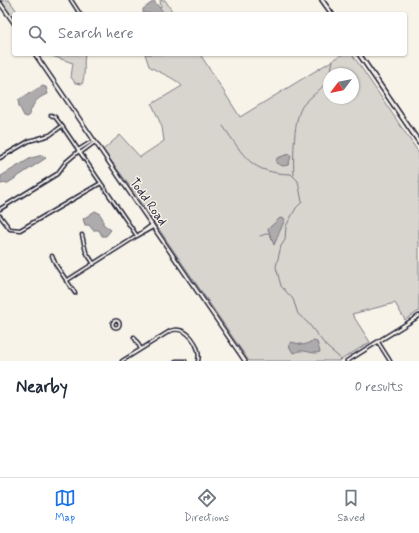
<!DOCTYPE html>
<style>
:root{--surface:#fff;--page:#f6f6f7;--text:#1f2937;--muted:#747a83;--line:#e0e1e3;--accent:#1a73e8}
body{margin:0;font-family:Mynerve,sans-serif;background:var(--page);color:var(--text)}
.compass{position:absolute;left:323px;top:68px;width:36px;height:36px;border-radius:50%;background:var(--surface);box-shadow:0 1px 3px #0004;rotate:238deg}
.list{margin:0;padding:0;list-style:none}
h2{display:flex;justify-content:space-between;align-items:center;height:52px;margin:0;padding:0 16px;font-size:17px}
h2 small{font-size:13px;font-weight:400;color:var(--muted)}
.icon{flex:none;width:22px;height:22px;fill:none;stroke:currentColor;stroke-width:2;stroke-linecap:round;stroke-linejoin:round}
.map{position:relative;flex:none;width:419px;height:361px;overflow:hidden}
.search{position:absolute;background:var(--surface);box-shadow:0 1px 3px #0004;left:12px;right:12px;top:12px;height:44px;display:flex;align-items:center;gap:10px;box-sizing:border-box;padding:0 14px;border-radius:4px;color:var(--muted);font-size:15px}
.sheet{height:116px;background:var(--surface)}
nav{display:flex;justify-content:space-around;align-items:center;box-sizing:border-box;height:56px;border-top:1px solid var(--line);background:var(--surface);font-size:11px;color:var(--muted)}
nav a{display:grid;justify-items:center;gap:2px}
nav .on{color:var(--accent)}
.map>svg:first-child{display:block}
.green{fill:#d8d5cf;stroke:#7d7c85;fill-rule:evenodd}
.water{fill:#aeabad;stroke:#76747f}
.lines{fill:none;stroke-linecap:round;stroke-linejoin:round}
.stream{stroke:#76747f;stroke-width:1}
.street-casing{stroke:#22223b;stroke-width:5}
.secondary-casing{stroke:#22223b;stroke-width:5.5}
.primary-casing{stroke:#22223b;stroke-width:6}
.street{stroke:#f7f3e8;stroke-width:2}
.secondary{stroke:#f7f3e8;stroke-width:2.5}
.primary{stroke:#f7f3e8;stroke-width:3}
.labels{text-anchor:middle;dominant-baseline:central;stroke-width:3;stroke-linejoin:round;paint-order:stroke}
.street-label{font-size:13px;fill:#22223b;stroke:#f7f3e8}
</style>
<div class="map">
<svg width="419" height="361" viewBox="0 0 419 361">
<rect width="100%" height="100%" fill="#f7f3e8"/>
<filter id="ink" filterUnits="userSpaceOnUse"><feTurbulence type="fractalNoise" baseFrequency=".025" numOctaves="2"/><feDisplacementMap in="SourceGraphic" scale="8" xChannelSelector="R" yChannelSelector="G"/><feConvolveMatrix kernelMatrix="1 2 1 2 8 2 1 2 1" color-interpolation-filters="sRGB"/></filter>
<g filter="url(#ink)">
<!-- green -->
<path class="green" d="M0 0H9L19 14H14V21Z
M160 0H165L174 14H148L161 7Z
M46 54H85C83 65 86 74 82 84L75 83 71 77 73 63Z
M145 54H200L240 117 343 54H352L419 153V311L405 320 395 303 352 314 370 342 339 361H249L124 178 103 150 120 135 140 157 164 141 162 127 152 104 182 86C174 77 159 73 149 66ZM329 74H353V98H329Z"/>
<!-- water -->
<path class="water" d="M154 1 165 14 143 13V9Z
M42 86 46 87 48 94C35 98 33 105 28 117L24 116 19 106 18 100Z
M289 154 291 157 288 165 283 166 276 163 277 158Z
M43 155 46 158 8 183 0 184 1 176 31 158Z
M95 211 99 213 103 219V224L111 230 106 236H102L99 230H93L89 225H85L83 219Z
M280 218 285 219 274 245 268 229Z
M313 341 317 342 320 352C313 355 307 350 299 351 297 352 295 353 293 353L289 346 291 342 304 345Z"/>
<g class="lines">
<!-- stream -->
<path class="stream" d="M330 74 333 61
M223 126C245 157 250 173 291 174L298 181 302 202 296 208 286 226 285 240 281 246 276 267 281 286 293 299 298 314 308 323 327 347 339 357 340 361
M294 175C293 159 293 116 304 104 313 94 324 89 329 76
M260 236 269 233"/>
<defs>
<path id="street" d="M71 0 80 14
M62 126 137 236 66 281
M78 150 94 140
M80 153 95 142
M0 158 29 141 50 135 62 126 55 117 51 115
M0 209 57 174 66 162 79 151
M0 216 10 229 20 230 101 183
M152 225 137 236 153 227
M82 235 86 252 94 264
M52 256 56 265 75 293
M112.5 324a3.5 3.5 0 1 1 7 0a3.5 3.5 0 1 1-7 0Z
M134 337 141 349
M378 342 390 361
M122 361 170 331C186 324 202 346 198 361
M176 361H185"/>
<path id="secondary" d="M0 3 14 23
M35 54 245 361
M347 361 419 316"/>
<path id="primary" d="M322 0 332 14
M359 54 419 142"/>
</defs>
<!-- street casing -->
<use href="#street" class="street-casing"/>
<!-- secondary casing -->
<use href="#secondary" class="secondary-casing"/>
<!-- primary casing -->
<use href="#primary" class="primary-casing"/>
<!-- street -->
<use href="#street" class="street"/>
<!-- secondary -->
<use href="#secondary" class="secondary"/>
<!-- primary -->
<use href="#primary" class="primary"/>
</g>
</g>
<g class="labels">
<!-- street labels -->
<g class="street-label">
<text transform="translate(148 202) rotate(55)">Todd Road</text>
</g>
</g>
</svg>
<svg class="compass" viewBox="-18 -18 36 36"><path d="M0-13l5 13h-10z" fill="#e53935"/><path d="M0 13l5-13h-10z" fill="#747a83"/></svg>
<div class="search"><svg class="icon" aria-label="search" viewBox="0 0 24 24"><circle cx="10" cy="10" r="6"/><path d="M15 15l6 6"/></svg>Search here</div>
</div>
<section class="sheet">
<h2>Nearby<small>0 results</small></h2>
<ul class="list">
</ul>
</section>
<nav>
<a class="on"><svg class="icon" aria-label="map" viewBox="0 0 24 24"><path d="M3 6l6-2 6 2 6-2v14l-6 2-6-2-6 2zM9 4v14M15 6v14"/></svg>Map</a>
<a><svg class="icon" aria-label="directions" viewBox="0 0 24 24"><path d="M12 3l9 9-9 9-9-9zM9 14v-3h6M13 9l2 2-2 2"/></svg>Directions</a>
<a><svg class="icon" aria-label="saved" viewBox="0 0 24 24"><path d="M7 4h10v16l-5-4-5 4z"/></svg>Saved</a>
</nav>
